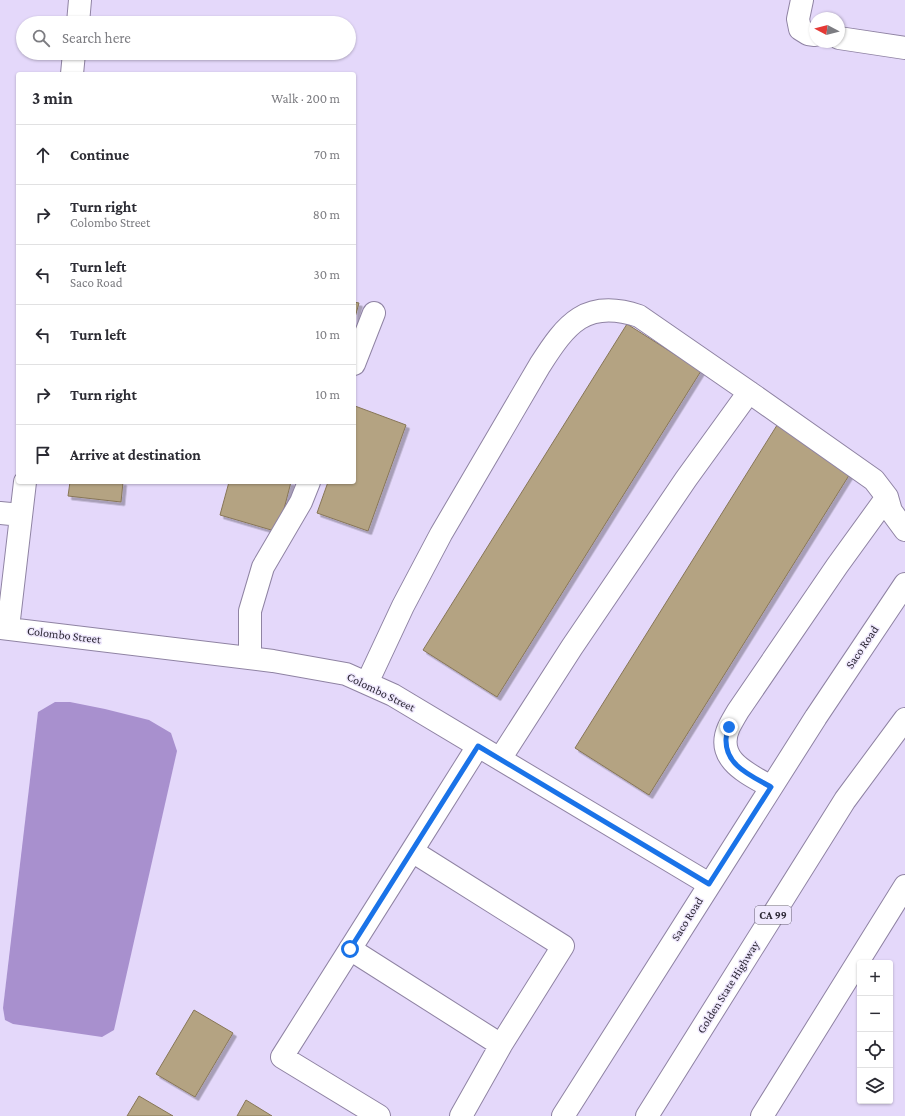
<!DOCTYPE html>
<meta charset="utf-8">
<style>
:root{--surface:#fff;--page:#f7f7f7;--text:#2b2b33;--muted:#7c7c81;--line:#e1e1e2}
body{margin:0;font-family:"Crimson Pro",serif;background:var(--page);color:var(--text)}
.controls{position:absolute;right:12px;bottom:12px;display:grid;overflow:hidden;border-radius:4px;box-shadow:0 1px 3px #0004}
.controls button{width:36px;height:36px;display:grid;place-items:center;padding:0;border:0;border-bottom:1px solid var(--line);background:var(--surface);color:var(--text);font:20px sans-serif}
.compass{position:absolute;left:809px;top:12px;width:36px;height:36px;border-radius:50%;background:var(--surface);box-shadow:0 1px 3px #0004;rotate:277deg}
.stop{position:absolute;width:12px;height:12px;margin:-9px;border:3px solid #1a73e8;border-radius:50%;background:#fff}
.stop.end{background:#1a73e8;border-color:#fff;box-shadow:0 1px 4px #0008}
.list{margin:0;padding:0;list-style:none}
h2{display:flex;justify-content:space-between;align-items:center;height:52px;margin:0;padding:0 16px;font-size:17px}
h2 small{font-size:13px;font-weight:400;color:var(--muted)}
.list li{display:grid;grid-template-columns:26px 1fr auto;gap:12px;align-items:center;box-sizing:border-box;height:60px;padding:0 16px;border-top:1px solid var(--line)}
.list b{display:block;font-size:15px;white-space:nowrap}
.list p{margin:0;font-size:13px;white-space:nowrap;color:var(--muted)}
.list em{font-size:13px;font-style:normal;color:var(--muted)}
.icon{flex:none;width:22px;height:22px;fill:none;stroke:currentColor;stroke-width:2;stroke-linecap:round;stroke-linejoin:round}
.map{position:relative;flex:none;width:905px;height:1116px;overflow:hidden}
.search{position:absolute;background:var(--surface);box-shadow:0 1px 3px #0004;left:16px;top:16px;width:340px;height:44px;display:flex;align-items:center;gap:10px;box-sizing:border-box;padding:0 14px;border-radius:22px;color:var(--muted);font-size:15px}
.panel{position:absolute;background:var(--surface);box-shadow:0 1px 3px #0004;left:16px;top:72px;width:340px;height:412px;border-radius:4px}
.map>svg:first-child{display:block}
.water{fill:#a890ce}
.building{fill:#b4a382;stroke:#877657;filter:url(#shadow)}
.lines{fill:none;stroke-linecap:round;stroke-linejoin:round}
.minor-casing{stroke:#8f83a3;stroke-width:24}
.highway-casing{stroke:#8f83a3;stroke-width:24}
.minor{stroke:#fff;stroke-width:22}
.highway{stroke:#fff;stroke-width:22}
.route{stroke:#1a73e8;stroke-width:5}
.labels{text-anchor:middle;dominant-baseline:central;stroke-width:3;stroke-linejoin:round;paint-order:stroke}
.shield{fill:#efe8fd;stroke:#666170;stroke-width:1}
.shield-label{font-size:11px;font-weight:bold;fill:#2b2734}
.street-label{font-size:12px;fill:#2b2734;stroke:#efe8fd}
</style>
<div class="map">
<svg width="905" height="1116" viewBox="0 0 905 1116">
<defs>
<filter id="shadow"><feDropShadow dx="3.5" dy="3.5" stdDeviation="0" flood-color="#0004"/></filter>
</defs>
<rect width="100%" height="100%" fill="#e4d8fa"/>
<!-- water -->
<path class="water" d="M55 702H70L105 709 149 720 171 733 177 751 114 1030 102 1037 13 1024 5 1020 3 1008 38 712Z"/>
<!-- building -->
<path class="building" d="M354 302 359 303 354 321Z
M627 324 701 371 497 697 423 650Z
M355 406 406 425 368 531 317 513 328 482H354V410Z
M779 422 853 469 649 795 575 748Z
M70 482H123L121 502 68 496Z
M229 482H291L278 532 220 515Z
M194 1010 233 1033 195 1097 156 1074Z
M139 1096 173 1116H127Z
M246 1100 272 1116H237Z"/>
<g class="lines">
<defs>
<path id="minor" d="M802 0 798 19 800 29 808 34 815 35
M78 23 80 0
M839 38 905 48
M72 74 74 53
M354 364 374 313
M0 513 21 515
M0 628 273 661 346 674 393 695 709 884
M8 628 25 482
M250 658V611L263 567 301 502 309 482
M367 683 403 606 441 534 540 365C566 324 586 298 639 316L749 392 874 480 887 497 891 511 905 530
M500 759 572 647 686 479 749 392
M771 787C749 774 714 760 729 727 732 721 735 716 738 711L837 566 887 497
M412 851 478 746
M350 949 501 1045
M379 1116 282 1057 412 851 563 946 501 1045 461 1116
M563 1116 816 717 905 584"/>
<path id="highway" d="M647 1116 845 800 905 719
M762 1116 905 886"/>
</defs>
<!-- minor casing -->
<use href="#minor" class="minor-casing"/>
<!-- highway casing -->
<use href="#highway" class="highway-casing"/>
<!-- minor -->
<use href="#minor" class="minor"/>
<!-- highway -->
<use href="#highway" class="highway"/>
</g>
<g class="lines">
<!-- route -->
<path class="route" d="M350 949 478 746 709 884 771 787C752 776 725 766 726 739 726 735 728 731 729 727"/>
</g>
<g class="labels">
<!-- shield labels -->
<rect class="shield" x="755" y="906" width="36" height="18" rx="3"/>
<g class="shield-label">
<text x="773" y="915">CA 99</text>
</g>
<!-- street labels -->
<g class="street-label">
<text transform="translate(64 635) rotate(7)">Colombo Street</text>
<text transform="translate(862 647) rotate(-56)">Saco Road</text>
<text transform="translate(381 692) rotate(26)">Colombo Street</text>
<text transform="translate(687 919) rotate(-58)">Saco Road</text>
<text transform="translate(728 987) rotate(-58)">Golden State Highway</text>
</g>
</g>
</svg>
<div class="controls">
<button>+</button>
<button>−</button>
<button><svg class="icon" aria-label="locate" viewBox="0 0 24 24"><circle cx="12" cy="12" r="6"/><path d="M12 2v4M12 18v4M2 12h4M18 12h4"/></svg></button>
<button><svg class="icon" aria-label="layers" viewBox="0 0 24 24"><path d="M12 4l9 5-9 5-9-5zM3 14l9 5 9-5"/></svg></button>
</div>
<svg class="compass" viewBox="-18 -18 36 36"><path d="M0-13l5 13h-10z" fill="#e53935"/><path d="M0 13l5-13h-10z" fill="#7c7c81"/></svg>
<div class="stop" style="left:350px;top:949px"></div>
<div class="stop end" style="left:729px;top:727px"></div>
<div class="search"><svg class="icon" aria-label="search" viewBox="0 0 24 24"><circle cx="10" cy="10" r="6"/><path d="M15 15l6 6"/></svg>Search here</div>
<section class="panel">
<h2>3 min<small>Walk · 200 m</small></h2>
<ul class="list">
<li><svg class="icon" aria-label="ahead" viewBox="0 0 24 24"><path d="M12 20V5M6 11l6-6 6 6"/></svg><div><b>Continue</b></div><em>70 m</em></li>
<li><svg class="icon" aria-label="right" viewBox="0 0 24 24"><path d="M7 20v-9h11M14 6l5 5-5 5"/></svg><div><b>Turn right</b><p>Colombo Street</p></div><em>80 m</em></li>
<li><svg class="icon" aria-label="left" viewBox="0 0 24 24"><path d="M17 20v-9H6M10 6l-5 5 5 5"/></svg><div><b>Turn left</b><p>Saco Road</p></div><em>30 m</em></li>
<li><svg class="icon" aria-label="left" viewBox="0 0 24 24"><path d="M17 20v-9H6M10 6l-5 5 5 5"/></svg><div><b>Turn left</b></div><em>10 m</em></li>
<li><svg class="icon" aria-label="right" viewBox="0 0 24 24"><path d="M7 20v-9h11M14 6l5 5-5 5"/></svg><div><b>Turn right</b></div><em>10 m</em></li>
<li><svg class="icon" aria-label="arrive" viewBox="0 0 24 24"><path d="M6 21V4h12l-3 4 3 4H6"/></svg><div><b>Arrive at destination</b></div></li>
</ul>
</section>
</div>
